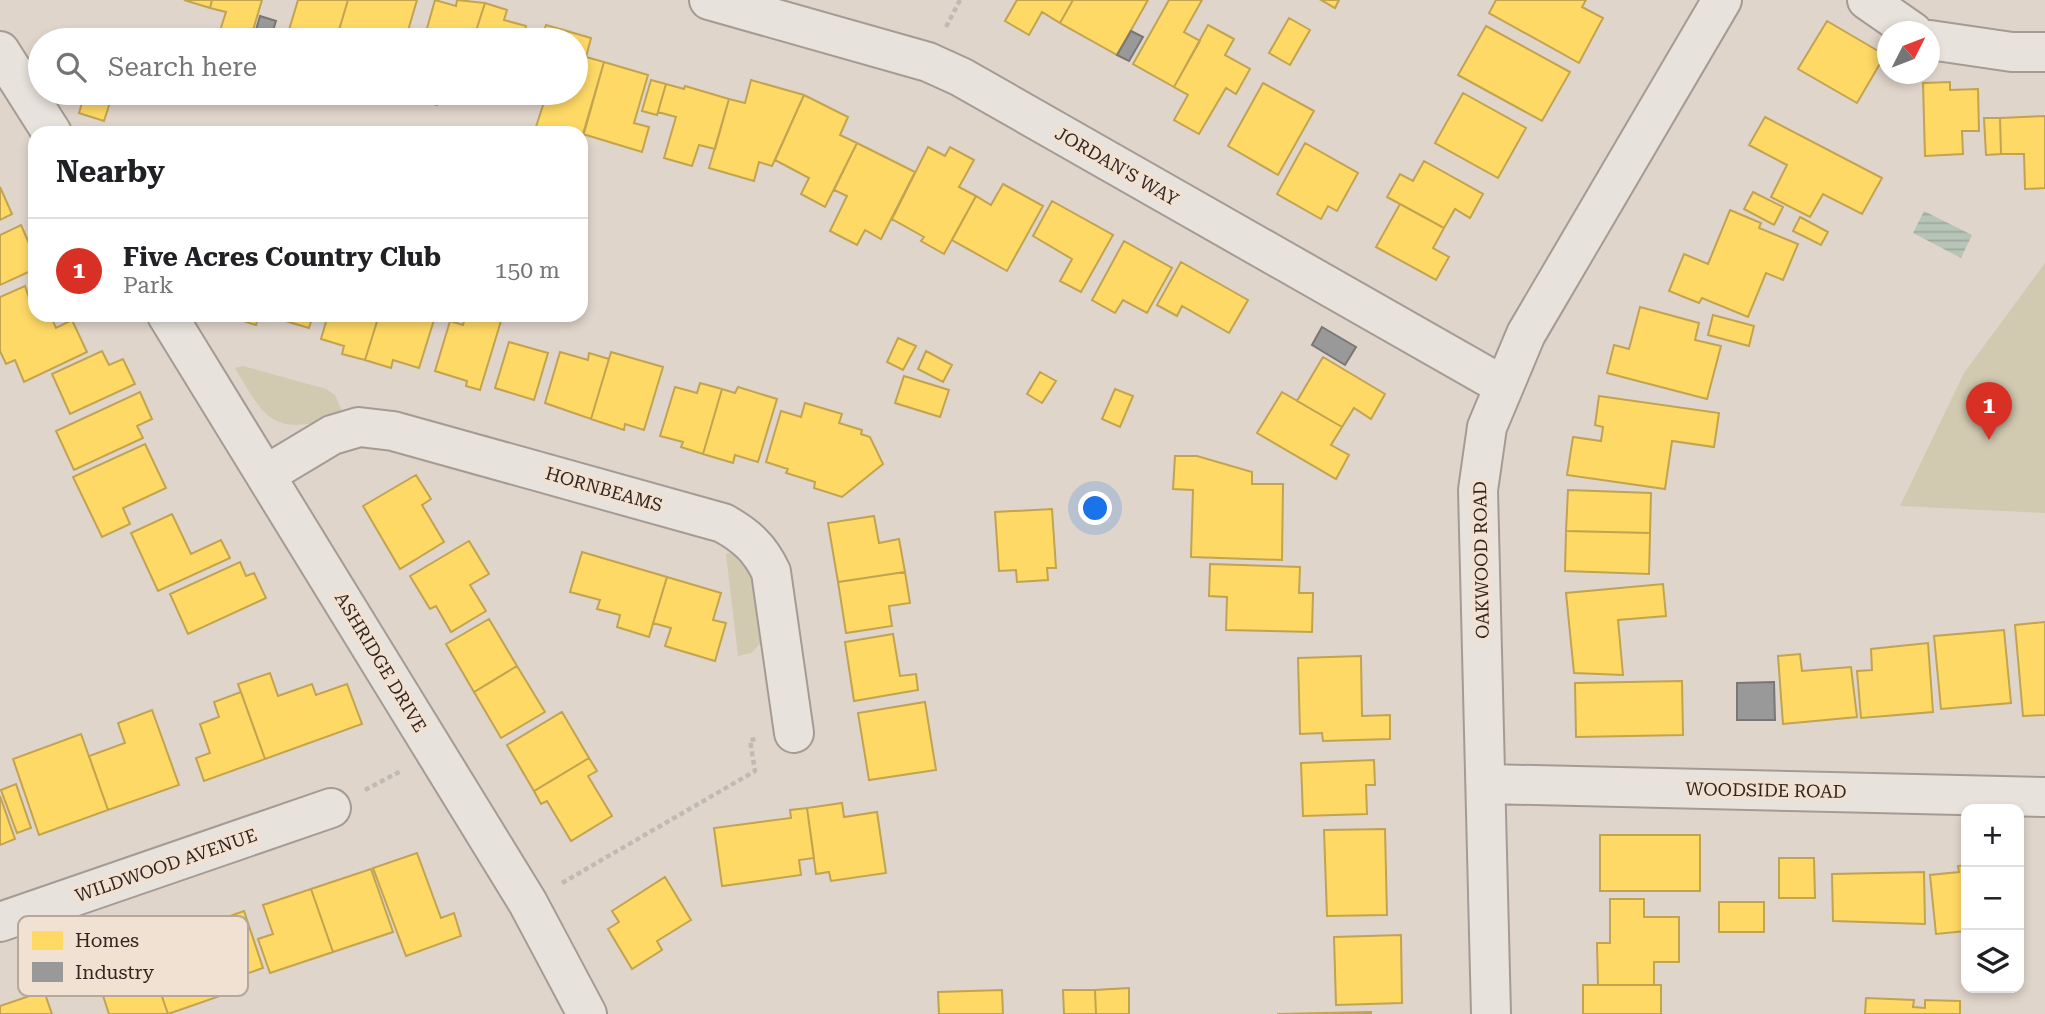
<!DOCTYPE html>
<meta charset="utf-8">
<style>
:root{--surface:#fff;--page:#f2f2f2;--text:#202124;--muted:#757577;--line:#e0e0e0;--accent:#d93025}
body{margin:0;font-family:"Roboto Serif",serif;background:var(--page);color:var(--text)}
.controls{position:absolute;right:21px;bottom:21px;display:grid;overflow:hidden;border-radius:14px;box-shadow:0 4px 10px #0003}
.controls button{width:63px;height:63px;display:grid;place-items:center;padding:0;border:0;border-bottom:2px solid var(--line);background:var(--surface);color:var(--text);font:35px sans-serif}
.compass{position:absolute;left:1877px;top:21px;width:63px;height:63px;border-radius:50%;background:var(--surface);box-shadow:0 4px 10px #0003;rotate:48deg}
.you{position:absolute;left:1096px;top:509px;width:24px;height:24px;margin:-18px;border:5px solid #fff;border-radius:50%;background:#1a73e8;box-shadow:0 0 0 10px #1a73e833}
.badge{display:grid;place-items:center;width:46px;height:46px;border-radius:50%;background:var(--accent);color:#fff;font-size:23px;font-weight:700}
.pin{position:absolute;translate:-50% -58px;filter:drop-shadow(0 2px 4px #0008)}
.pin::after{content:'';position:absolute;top:37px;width:24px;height:21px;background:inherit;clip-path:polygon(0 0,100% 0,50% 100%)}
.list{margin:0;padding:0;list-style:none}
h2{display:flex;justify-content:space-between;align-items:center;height:91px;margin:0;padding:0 28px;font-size:30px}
h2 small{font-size:23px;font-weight:400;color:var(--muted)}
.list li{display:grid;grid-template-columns:46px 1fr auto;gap:21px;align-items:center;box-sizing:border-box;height:105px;padding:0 28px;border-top:2px solid var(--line)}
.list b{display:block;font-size:26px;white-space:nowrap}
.list p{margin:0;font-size:23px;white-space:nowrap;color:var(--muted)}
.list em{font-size:23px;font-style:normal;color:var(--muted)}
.icon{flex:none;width:38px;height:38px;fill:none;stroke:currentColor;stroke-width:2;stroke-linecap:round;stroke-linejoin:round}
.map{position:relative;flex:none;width:2045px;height:1014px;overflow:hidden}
.search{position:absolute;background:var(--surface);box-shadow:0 4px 10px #0003;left:28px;top:28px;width:560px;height:77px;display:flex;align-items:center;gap:18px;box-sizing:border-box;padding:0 24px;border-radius:38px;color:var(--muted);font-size:26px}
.panel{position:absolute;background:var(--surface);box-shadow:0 4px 10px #0003;left:28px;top:126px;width:560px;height:196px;border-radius:21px}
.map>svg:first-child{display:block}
.green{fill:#d1c9b0}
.water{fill:url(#water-rules)}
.homes{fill:#ffd966;stroke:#c2a350;stroke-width:2}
.industry{fill:#999;stroke:#7a7674;stroke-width:2}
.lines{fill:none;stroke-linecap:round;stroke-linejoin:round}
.minor-casing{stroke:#a59b95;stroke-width:42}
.path{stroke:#c1b9b4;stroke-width:4.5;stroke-dasharray:5 3.5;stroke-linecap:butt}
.minor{stroke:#e8e2dc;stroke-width:38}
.labels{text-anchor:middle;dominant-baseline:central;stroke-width:7;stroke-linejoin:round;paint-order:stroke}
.street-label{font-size:18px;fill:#32241e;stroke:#f1e1d2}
.key{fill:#f1e1d2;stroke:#b8a89c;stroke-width:2}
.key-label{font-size:19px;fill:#32241e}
</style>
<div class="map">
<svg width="2045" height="1014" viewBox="0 0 2045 1014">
<defs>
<pattern id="water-rules" width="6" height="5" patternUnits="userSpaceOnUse" patternTransform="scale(1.75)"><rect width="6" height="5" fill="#b7c4b8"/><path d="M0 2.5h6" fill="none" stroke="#9ea89e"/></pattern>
</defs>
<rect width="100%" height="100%" fill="#e0d5cb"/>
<!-- green -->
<path class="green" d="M2045 263V513L1900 506 1964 373Z
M243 366 326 389 335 395 345 418C275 431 271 430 235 368Z
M737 550 750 563 764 640 751 653 738 656 726 554Z"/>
<!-- water -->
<path class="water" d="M1924 211 1972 235 1961 258 1913 233Z"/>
<!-- homes -->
<path class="homes" d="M184 0H212L210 8Z
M212 0H262L250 40H217L226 12 210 8Z
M298 0H348L336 40 319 38 318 40H286Z
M348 0H417L407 34 389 29 386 40H336Z
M435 0 456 6 457 0 485 3 473 40H405L407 34 424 39Z
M1017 0H1073L1060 23 1042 12 1029 35 1005 21Z
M1073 0H1148L1117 55 1060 23Z
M1169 0H1202L1184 32 1200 41 1174 87 1133 64Z
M1321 0H1339L1335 8Z
M1496 0H1586L1582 7 1603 18 1579 63 1489 13Z
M485 3 507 10 504 20 526 26 522 40H473Z
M1289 18 1310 30 1290 65 1269 53Z
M1827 21 1885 55 1857 103 1798 69Z
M546 25 591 38 586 57 604 62 581 144V133L535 130 544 102 525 97 526 93H576V40H541Z
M1208 25 1234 39 1225 55 1250 69 1236 94 1226 88 1199 134 1174 120 1188 95 1174 87Z
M1486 26 1570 72 1542 121 1458 75Z
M604 62 648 75 634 123 649 127 642 152 583 134Z
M651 80 666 84 657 115 642 111Z
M751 80 804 95 772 166 759 162 754 181 709 168 729 99 745 103Z
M1950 82V90L1978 89 1979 131H1962L1963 154 1925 156 1923 83Z
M1263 83 1314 111 1278 175 1228 146Z
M666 84 684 89 685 86 729 99 715 149 699 145 692 166 664 158 676 117 658 112Z
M85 93H113L104 121 79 113Z
M394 93H441L437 105Z
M1463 93 1526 128 1498 178 1435 143Z
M804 95 848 117 840 135 857 143 825 207 801 194 809 178 775 160Z
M2045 116V188L2025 189 2024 154H2001L2000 118Z
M1765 117 1882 178 1862 214 1823 194 1810 217 1771 197 1787 165 1749 145Z
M1984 118H2000L2001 154 1986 155Z
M857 143 915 172 881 239 865 230 857 245 830 231 847 196 834 190Z
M1305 143 1358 173 1337 211 1328 206 1321 219 1277 194Z
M928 147 945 156 950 147 974 160 959 187 976 196 944 254 921 241 924 237 892 219Z
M1424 161 1483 194 1470 218 1455 209 1444 228 1387 197 1400 174 1413 181Z
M1003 184 1043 206 1007 271 952 240 976 196 991 205Z
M0 187 12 214 0 220Z
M1753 192 1783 207 1774 225 1744 209Z
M1052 201 1113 235 1081 292 1060 281 1072 259 1033 236Z
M1400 204 1444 228 1433 248 1449 257 1436 280 1376 247Z
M1730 210 1761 223 1759 228 1798 244 1783 280 1766 273 1748 317 1702 298 1699 303 1669 291 1684 254 1708 264Z
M1800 217 1828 232 1821 245 1793 231Z
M21 225 35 257V269L0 285V235Z
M1124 241 1172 268 1147 313 1123 300 1115 313 1092 300Z
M1181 262 1248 300 1229 333 1182 306 1177 316 1157 305Z
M25 286 35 315H50L56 328 72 320 87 352 24 382 15 360 6 364 0 351V297Z
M1640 307 1699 323 1695 340 1721 346 1707 399 1607 373 1614 345 1629 349Z
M224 315H259L256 325Z
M265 315H313L309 328Z
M328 315H379L365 360 342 354 344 346 321 339Z
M379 315H416L434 320 419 368 393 360 391 368 365 360Z
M466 315H481L501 321 480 390 466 386 467 381 435 371 450 321 463 325Z
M1713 315 1754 326 1749 346 1708 335Z
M898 338 916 346 903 370 887 362Z
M509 342 548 353 534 400 495 388Z
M102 351 109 365 123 359 135 384 70 414 52 374Z
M926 351 952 365 943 382 918 369Z
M560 352 588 360 589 353 609 359 591 419 545 403Z
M611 352 663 367 644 430 625 424 624 430 591 419Z
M1323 357 1385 394 1371 419 1354 408 1342 427 1297 401Z
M1040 372 1056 381 1042 403 1027 394Z
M904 376 949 390 940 417 895 403Z
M700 383 722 389 703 454 681 447 683 442 660 436 675 387 697 393Z
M738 387 777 399 758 462 735 455 733 463 703 454 722 389 735 393Z
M1115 389 1133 396 1120 427 1102 419Z
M140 392 152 419 137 426 143 438 74 470 56 431Z
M1282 392 1342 427 1331 445 1349 455 1336 479 1257 433Z
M1599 396 1719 413 1714 447 1672 441 1665 489 1567 475 1573 437 1601 441 1603 427 1595 425Z
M805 403 842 414 839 423 862 430 861 434 870 437 883 464 842 497 814 488 815 482 786 473 788 469 766 462 781 411 801 417Z
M145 444 166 488 123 508 130 524 102 537 73 477Z
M1175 456H1197L1252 472V484H1283L1282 560 1191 557 1193 490 1173 489Z
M416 475 431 499 422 505 444 542 400 569 363 506Z
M1568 490 1651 493 1650 533 1566 531Z
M1052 509 1056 568H1047L1048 580 1017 582 1016 570 999 571 995 512Z
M172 514 191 554 221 540 230 558 158 591 131 533Z
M874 516 879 543 899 539 905 572 838 582 828 523Z
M1566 531 1650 533 1649 574 1565 571Z
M469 541 489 574 470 585 486 611 451 632 436 606 430 609 410 576Z
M582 552 667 577 649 637 617 627 620 615 597 609 600 600 570 592Z
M240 562 246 576 254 573 266 598 188 634 170 594Z
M1210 564 1300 567 1299 593H1313L1312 632 1226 630 1227 597 1209 596Z
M905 572 910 603 889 606 892 626 846 633 838 582Z
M667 577 721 593 713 620 726 623 715 661 665 646 671 628 653 623Z
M1663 584 1666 616 1618 620 1623 675 1574 673 1566 593Z
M489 619 517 666 474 692 446 644Z
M2045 622V715L2023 716 2015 625Z
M2004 630 2011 703 1941 709 1934 636Z
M893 634 900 676 916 674 918 690 854 701 845 642Z
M1928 643 1933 712 1861 718 1857 671 1872 670 1871 649Z
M1800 654 1802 671 1851 667 1857 717 1783 724 1778 656Z
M1361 656 1362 716 1390 715V739L1323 741 1322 733 1300 734 1298 658Z
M517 666 545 712 501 738 474 692Z
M270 673 278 696 312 684 316 695 347 684 362 724 265 759 238 684Z
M1682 681 1683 735 1576 737 1575 683Z
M241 692 265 759 204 781 196 758 210 753 200 724 219 717 214 702Z
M925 702 936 770 869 780 858 713Z
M152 710 179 785 108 810 89 756 125 743 118 723Z
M562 712 589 758 534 791 507 745Z
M81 734 108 810 39 835 13 759Z
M589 758 597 771 588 776 612 816 571 841 547 801 541 804 534 791Z
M1374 760 1375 785H1366L1367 814 1303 816 1301 763Z
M16 784 31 828 17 833 1 790Z
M0 796 15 839 0 845Z
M842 803 844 817 877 812 886 873 831 881 829 872 816 874 807 808Z
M807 808 814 858 799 860 801 875 722 886 714 828 791 818 790 810Z
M1385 829 1387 915 1327 916 1324 830Z
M1600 835H1700V891H1600Z
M417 853 441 918 454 913 461 936 406 956 373 868Z
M1779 858H1814L1815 898H1779Z
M1966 865V931L1936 934 1930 875 1959 872 1958 866Z
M371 869 393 932 333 952 311 889Z
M1924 872 1925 924 1833 921 1832 874Z
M665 877 691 920 657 941 662 950 632 969 608 929 619 922 612 911Z
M311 889 333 952 270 973 258 939 273 934 263 905Z
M2019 893 2022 925 2019 926Z
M1610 899H1644V917H1679V962H1654V985H1598L1597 943H1610Z
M1719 902H1764V932H1719Z
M244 911 263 968 243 975 224 918Z
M197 930 220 996 168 1014 145 947Z
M1401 935 1402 1003 1336 1005 1334 937Z
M145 947 168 1014H109L93 965Z
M1583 985H1661V1014H1583Z
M1129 988V1014H1096L1095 990Z
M1002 990 1003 1014H939L938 992Z
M1063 990H1095L1096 1014H1064Z
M44 991 52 1014H0V1006Z
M1866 998 1914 1000 1913 1007 1925 1008V1000L1960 1001V1014H1865Z
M1371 1012V1014H1277Z"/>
<!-- industry -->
<path class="industry" d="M260 16 276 21 270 40H253Z
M1131 31 1143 37 1129 61 1117 55Z
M256 93H278L275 101 256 95Z
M1322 327 1356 347 1345 365 1312 345Z
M1774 682 1775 720H1737V683Z"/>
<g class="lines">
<defs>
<path id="minor" d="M709 0 928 62 961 77 1502 385
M1867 0 1913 32
M1930 40 2012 52H2045
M0 51 52 133
M167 315 528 903 587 1014
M267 474 332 435 359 427 393 431 723 523C745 535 760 548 771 572L794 733
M1487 784 2045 797
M0 922 331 808
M1491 1014 1478 490 1487 427 1526 334 1722 0"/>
</defs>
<!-- minor casing -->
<use href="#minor" class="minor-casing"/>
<!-- path -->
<path class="path" d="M946 27 960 0
M365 790 401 771
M562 883 755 771 750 740 756 739"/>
<!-- minor -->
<use href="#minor" class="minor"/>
</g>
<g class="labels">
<!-- street labels -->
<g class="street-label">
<text transform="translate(1117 166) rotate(30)">JORDAN'S WAY</text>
<text transform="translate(604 489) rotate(16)">HORNBEAMS</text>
<text transform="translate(1481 560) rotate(-91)">OAKWOOD ROAD</text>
<text transform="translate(381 662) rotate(59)">ASHRIDGE DRIVE</text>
<text transform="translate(1766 790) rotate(1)">WOODSIDE ROAD</text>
<text transform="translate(166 865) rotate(-19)">WILDWOOD AVENUE</text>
</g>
</g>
<!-- legend -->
<rect x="18" y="916" width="230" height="80" rx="10" class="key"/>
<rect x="32" y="931" width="31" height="19" fill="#ffd966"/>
<rect x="32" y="962" width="31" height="20" fill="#999"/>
<g class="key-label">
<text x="75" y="947">Homes</text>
<text x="75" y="979">Industry</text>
</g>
</svg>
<div class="controls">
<button>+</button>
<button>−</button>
<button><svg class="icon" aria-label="layers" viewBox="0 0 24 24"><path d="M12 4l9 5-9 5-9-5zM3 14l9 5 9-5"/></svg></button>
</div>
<svg class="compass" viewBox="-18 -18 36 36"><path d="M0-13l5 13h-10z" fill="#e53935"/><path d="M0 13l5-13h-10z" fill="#757577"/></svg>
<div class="you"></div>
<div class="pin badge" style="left:1989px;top:440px">1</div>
<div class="search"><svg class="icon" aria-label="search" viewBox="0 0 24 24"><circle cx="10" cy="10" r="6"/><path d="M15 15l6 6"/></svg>Search here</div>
<section class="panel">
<h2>Nearby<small></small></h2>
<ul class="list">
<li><span class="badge">1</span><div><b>Five Acres Country Club</b><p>Park</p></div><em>150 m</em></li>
</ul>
</section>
</div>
